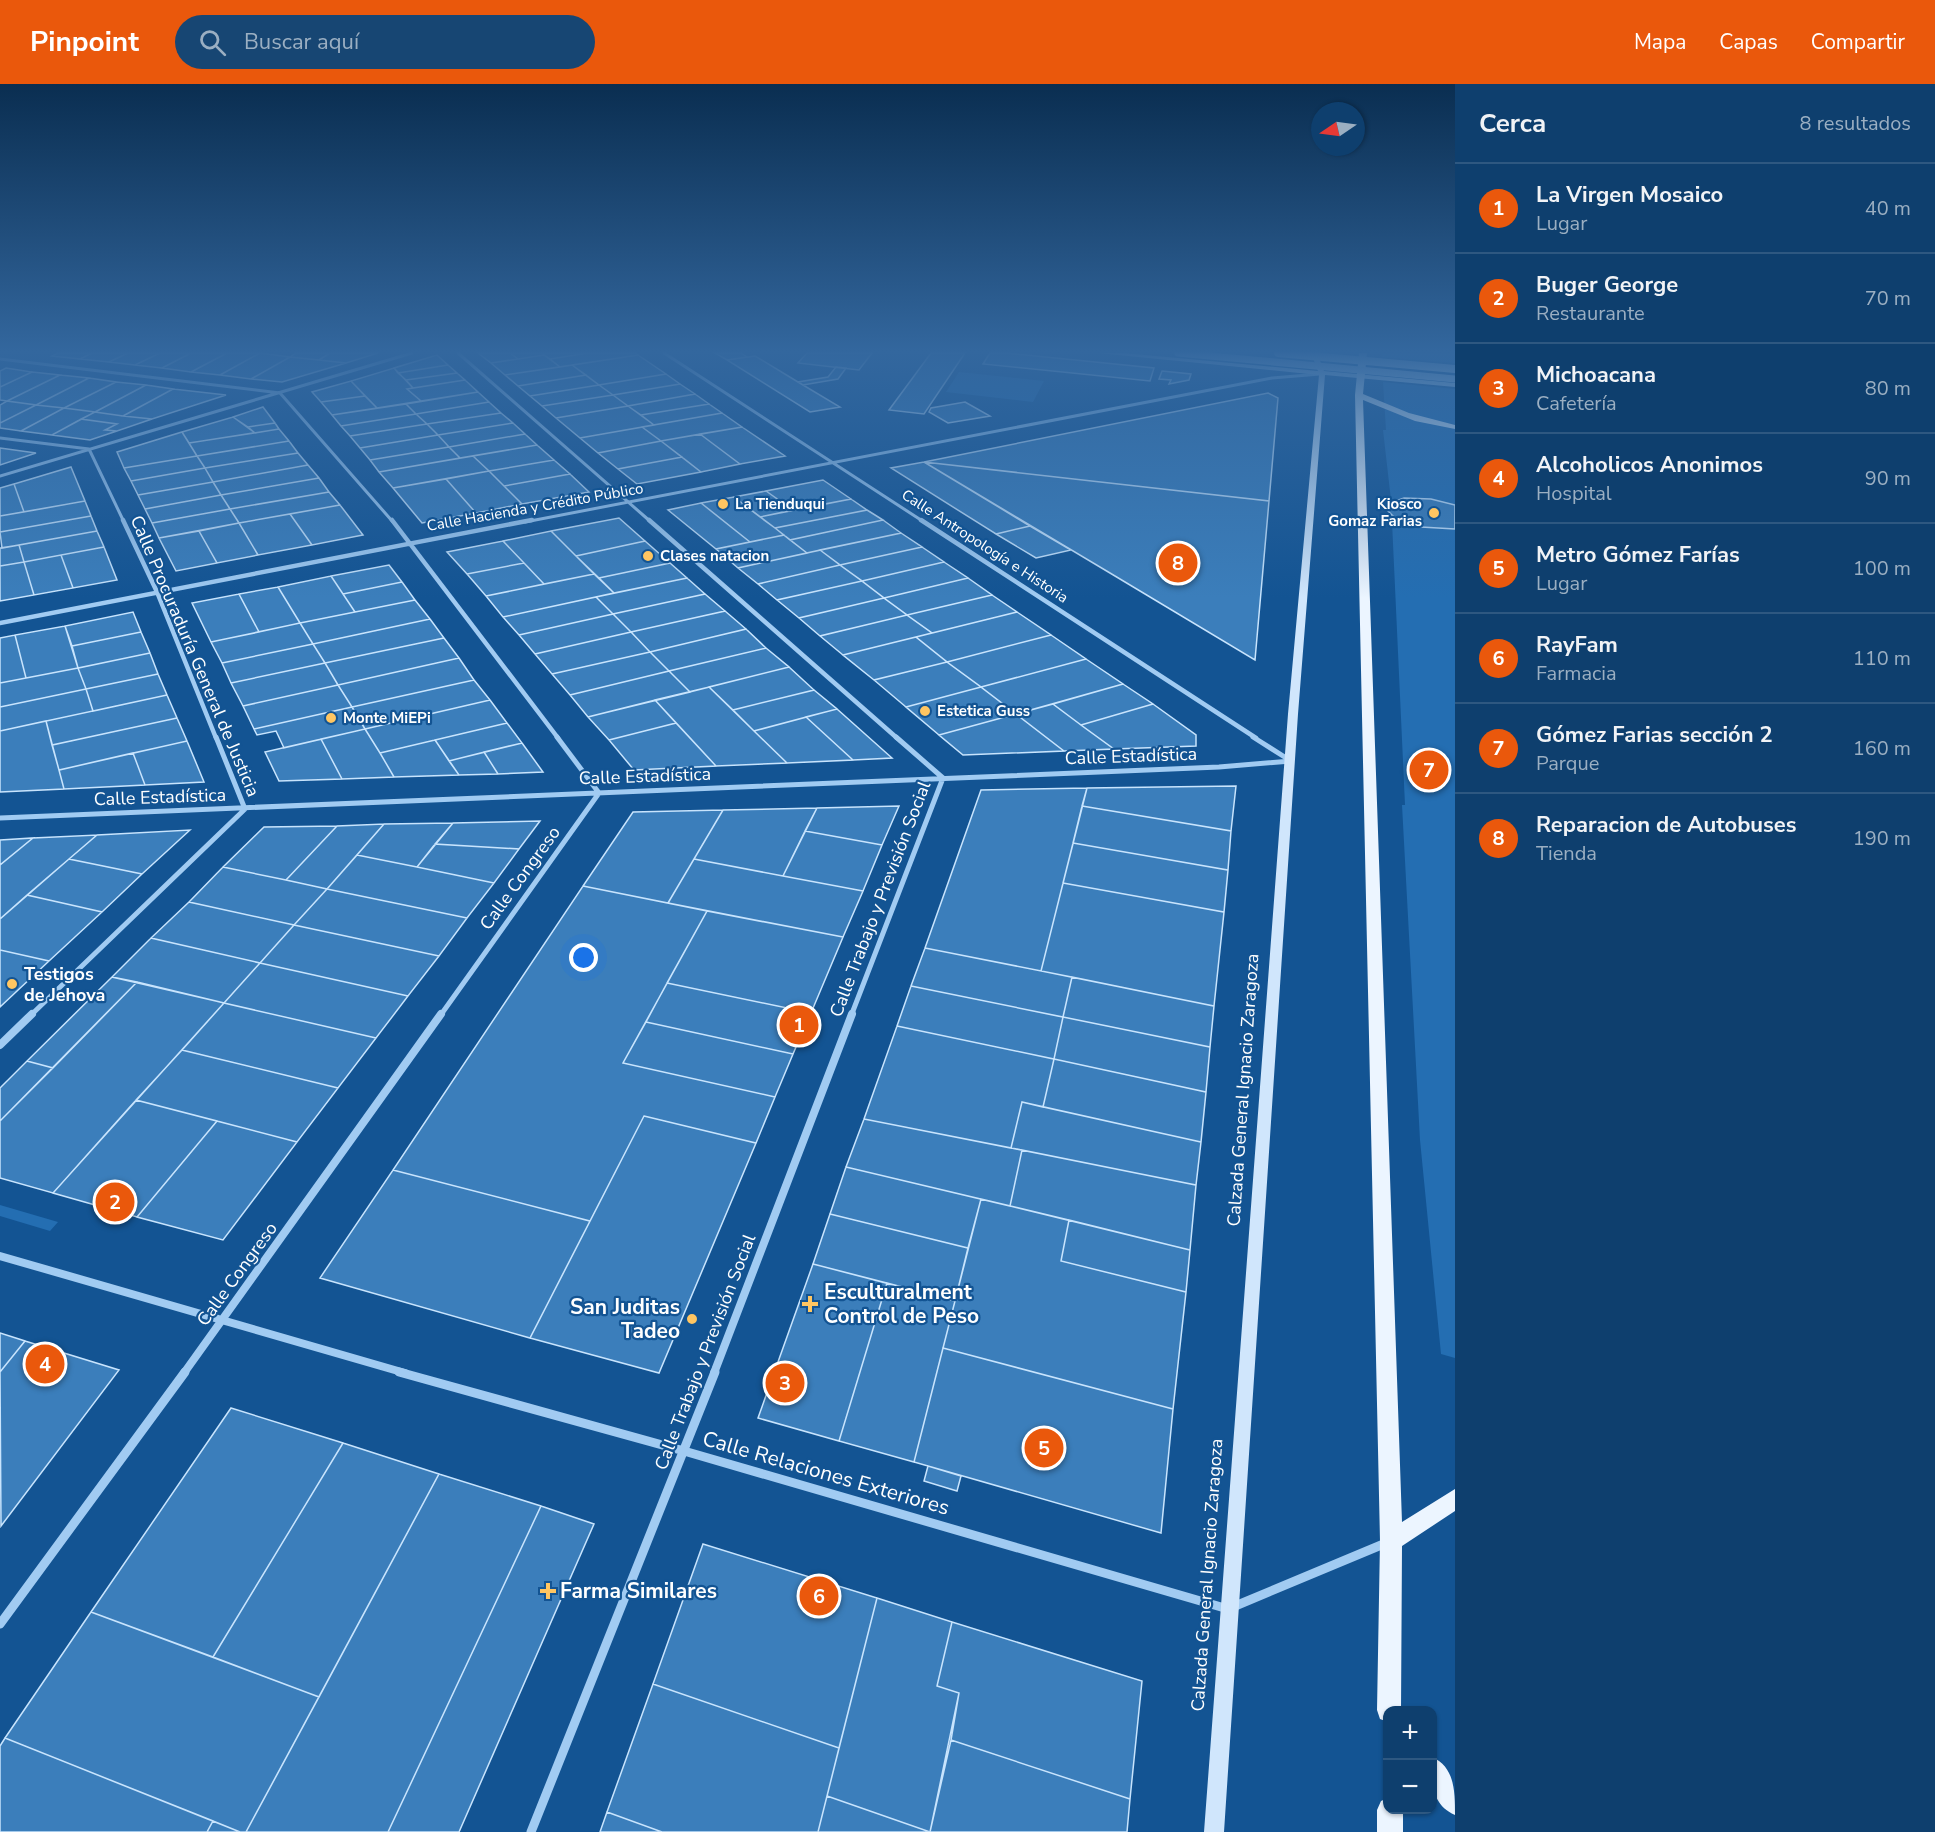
<!DOCTYPE html>
<html lang="es">
<meta charset="utf-8">
<style>
:root{--surface:#0e3f6e;--page:#174673;--text:#f1f3f6;--muted:#9bafc2;--line:#2e5881;--accent:#ea580c}
body{margin:0;font-family:"Nunito Sans",sans-serif;background:var(--page);color:var(--text)}
.controls{position:absolute;right:18px;bottom:18px;display:grid;overflow:hidden;border-radius:12px;box-shadow:0 2px 4px #0004}
.controls button{width:54px;height:54px;display:grid;place-items:center;padding:0;border:0;border-bottom:2px solid var(--line);background:var(--surface);color:var(--text);font:30px sans-serif}
.compass{position:absolute;left:1311px;top:18px;width:54px;height:54px;border-radius:50%;background:var(--surface);box-shadow:0 2px 4px #0004;rotate:257deg}
.you{position:absolute;left:584px;top:874px;width:21px;height:21px;margin:-15px;border:4px solid #fff;border-radius:50%;background:#1a73e8;box-shadow:0 0 0 9px #1a73e833}
.badge{display:grid;place-items:center;width:39px;height:39px;border-radius:50%;background:var(--accent);color:#fff;font-size:20px;font-weight:700}
.pin{position:absolute;translate:-50% -50%;border:3px solid #fff;box-shadow:0 2px 6px #0006}
.list{margin:0;padding:0;list-style:none}
h2{display:flex;justify-content:space-between;align-items:center;height:78px;margin:0;padding:0 24px;font-size:26px}
h2 small{font-size:20px;font-weight:400;color:var(--muted)}
.list li{display:grid;grid-template-columns:39px 1fr auto;gap:18px;align-items:center;box-sizing:border-box;height:90px;padding:0 24px;border-top:2px solid var(--line)}
.list b{display:block;font-size:22px;white-space:nowrap}
.list p{margin:0;font-size:20px;white-space:nowrap;color:var(--muted)}
.list em{font-size:20px;font-style:normal;color:var(--muted)}
.icon{flex:none;width:33px;height:33px;fill:none;stroke:currentColor;stroke-width:2;stroke-linecap:round;stroke-linejoin:round}
.map{position:relative;flex:none;width:1455px;height:1748px;overflow:hidden}
header{display:flex;align-items:center;gap:36px;box-sizing:border-box;height:84px;padding:0 30px;background:var(--accent);color:#fff}
header strong{font-size:28px}
nav{display:flex;gap:33px;margin-inline-start:auto;font-size:21px}
.search{width:420px;height:54px;background:var(--page);display:flex;align-items:center;gap:15px;box-sizing:border-box;padding:0 21px;border-radius:33px;color:var(--muted);font-size:22px}
main{display:flex}
aside{flex:1;background:var(--surface)}
.map>svg:first-child{display:block}
.green{fill:#246eb2}
.building{fill:#3b7ebb;stroke:#c8e4fd;stroke-width:1.5}
.lines{fill:none;stroke-linecap:round;stroke-linejoin:round}
.minor-far4{stroke:#a1cbf2;stroke-width:3}
.minor-far3{stroke:#a1cbf2;stroke-width:4.5}
.minor-far2{stroke:#a1cbf2;stroke-width:5}
.minor-far1{stroke:#a1cbf2;stroke-width:8}
.minor{stroke:#a1cbf2;stroke-width:9}
.secondary{fill:#d0e6fc;fill-rule:evenodd}
.primary{fill:#ecf5ff;fill-rule:evenodd}
.secondary-bridge{stroke:#d0e6fc;stroke-width:7}
.primary-bridge{stroke:#ecf5ff;stroke-width:8}
.poi-dot{fill:#ffc662;stroke:#135493;stroke-width:2}
.labels{text-anchor:middle;dominant-baseline:central;stroke-width:4.5;stroke-linejoin:round;paint-order:stroke}
.far-poi-label{font-size:15px;font-weight:bold;fill:#fff;stroke:#135493;text-anchor:start}
.far-street-label{font-size:15px;fill:#fff;stroke:#135493}
.street-label{font-size:18px;fill:#fff;stroke:#135493}
.poi-label{font-size:18px;font-weight:bold;fill:#fff;stroke:#135493;text-anchor:start}
.near-poi-label{font-size:21px;font-weight:bold;fill:#fff;stroke:#135493;text-anchor:start}
.near-street-label{font-size:21px;fill:#fff;stroke:#135493}
</style>
<header>
<strong>Pinpoint</strong>
<div class="search"><svg class="icon" aria-label="search" viewBox="0 0 24 24"><circle cx="10" cy="10" r="6"/><path d="M15 15l6 6"/></svg>Buscar aquí</div>
<nav><a>Mapa</a><a>Capas</a><a>Compartir</a></nav>
</header>
<main>
<div class="map">
<svg width="1455" height="1748" viewBox="0 0 1455 1748">
<rect width="100%" height="100%" fill="#135493"/>
<!-- green -->
<path class="green" d="M1382 269H1455V279L1382 273Z
M959 288 1044 297 1033 318 946 308Z
M1383 298 1455 305V1274L1441 1270 1420 1056 1402 721H1405L1391 416 1383 346H1386Z
M0 1121 58 1138 50 1147 0 1132Z"/>
<!-- building -->
<path class="building" d="M58 269H92L80 275 52 272Z
M92 269H128L109 278 80 275Z
M128 269H160L135 281 109 278Z
M160 269H191L162 284 135 281Z
M191 269H227L191 288 162 284Z
M227 269H260L220 291 191 288Z
M260 269 290 273 251 295 220 291Z
M296 269H330L319 276 290 273Z
M330 269H378L346 279 319 276Z
M478 269H510L518 275 491 279Z
M510 269H542L544 271 518 275Z
M542 269H588L550 275Z
M588 269H635L638 271 560 283 550 275Z
M715 269H741L747 273 727 276Z
M807 269H872L859 286 798 279Z
M931 269H965L924 330 889 326Z
M990 269H1006L1154 284 1150 297 983 280Z
M437 271 448 281 398 289 394 284Z
M544 271 560 283 505 291 491 279Z
M638 271 666 290 599 301 572 281Z
M755 272 798 298 840 323 810 328 727 276Z
M290 273 319 276 346 279 282 298 251 295Z
M448 281 457 289 406 296 398 289Z
M572 281 586 291 518 302 505 291Z
M836 283 846 284 838 295 803 301 798 298 828 293Z
M6 284 32 288 0 303V287Z
M394 284 413 304 407 305 421 317 377 324 351 297Z
M1162 287 1191 290 1189 296 1169 300 1171 296 1159 295Z
M32 288 60 291 7 317 0 316V303Z
M457 289 465 296 413 304 406 296Z
M666 290 680 300 613 311 599 301Z
M60 291 89 294 36 321 7 317Z
M586 291 599 301 530 312 518 302Z
M89 294 116 298 64 324 36 321Z
M465 296 478 308 421 317 407 305Z
M351 297 365 312 321 318 312 308Z
M116 298 146 301 95 328 64 324Z
M680 300 695 310 628 322 613 311Z
M146 301 173 305 123 332 95 328Z
M599 301 613 311 542 322 530 312Z
M173 305 226 311 152 335 123 332Z
M478 308 489 318 416 330 406 320Z
M1268 309 1278 314 1269 417 924 378Z
M695 310 709 320 641 331 628 322Z
M613 311 628 322 556 334 542 322Z
M365 312 377 324 332 331 321 318Z
M7 317 36 321 0 339V321Z
M489 318 501 329 427 340 416 330Z
M965 318 990 332 948 339 929 328 931 324Z
M406 320 416 330 341 342 332 331Z
M709 320 722 329 654 341 641 331Z
M36 321 64 324 21 347 0 344V339Z
M628 322 654 341 580 354 556 334Z
M263 323 275 339 248 343 233 333Z
M64 324 95 328 52 351 21 347Z
M95 328 123 332 152 335 117 347 105 346 117 340 81 335Z
M501 329 513 339 438 351 427 340Z
M722 329 742 343 661 357 642 343Z
M416 330 427 340 350 352 341 342Z
M233 333 255 349 189 359 182 348Z
M81 335 117 340 105 346 117 347 90 356 52 351Z
M275 339 279 345 255 349 248 343Z
M513 339 525 350 449 363 438 351Z
M427 340 438 351 360 364 350 352Z
M642 343 661 357 598 369 580 354Z
M742 343 785 372 740 380 700 350Z
M279 345 289 357 197 372 189 359Z
M182 348 197 372 124 384 117 368Z
M525 350 537 361 460 374 449 363Z
M700 350 740 380 701 388 661 357Z
M438 351 449 363 370 376 360 364Z
M289 357 298 369 205 384 197 372Z
M661 357 682 373 618 385 598 369Z
M537 361 554 376 489 387 473 372Z
M449 363 460 374 379 388 370 376Z
M0 364 36 369 0 381Z
M298 369 308 381 213 398 205 384Z
M197 372 205 384 131 397 124 384Z
M473 372 489 387 393 404 379 388Z
M682 373 701 388 637 400 618 385Z
M554 376 570 390 504 402 489 387Z
M924 378 1030 442 996 450 891 384Z
M924 378 1269 417 1255 576 1115 492Z
M308 381 319 394 221 411 213 398Z
M71 383 85 417 24 428 14 400Z
M205 384 213 398 138 411 131 397Z
M489 387 522 420 476 429 446 395Z
M570 390 589 408 522 420 504 402Z
M319 394 329 408 230 425 221 411Z
M446 395 476 429 422 439 393 404Z
M823 396 851 415 793 426 766 407Z
M213 398 221 411 145 425 138 411Z
M14 400 24 428 0 432V404Z
M766 407 793 426 760 433 734 413Z
M329 408 340 421 239 439 230 425Z
M221 411 230 425 152 439 145 425Z
M734 413 775 444 784 451 750 458 701 419Z
M1404 414 1431 415 1455 421V445L1421 443 1396 435 1385 424 1387 420Z
M851 415 867 426 775 444 760 433Z
M85 417 91 432 0 448V432Z
M701 419 750 458 716 465 668 426Z
M340 421 363 451 312 461 290 430Z
M230 425 239 439 159 454 152 439Z
M867 426 883 436 790 456 775 444Z
M290 430 312 461 258 471 239 439Z
M91 432 97 447 2 464 0 448Z
M619 434 645 457 576 472 551 447Z
M883 436 901 449 807 469 790 456Z
M239 439 258 471 217 479 199 447Z
M1030 442 1071 466 1036 474 996 450Z
M97 447 104 463 24 478 19 461Z
M199 447 217 479 176 487 159 454Z
M551 447 594 490 544 500 503 457Z
M901 449 922 463 840 481 820 466Z
M784 451 807 469 738 484 716 465Z
M503 457 524 479 467 490 447 468Z
M645 457 670 479 599 494 576 472Z
M19 461 24 478 0 482V464Z
M104 463 117 496 73 504 61 471Z
M922 463 944 478 862 497 840 481Z
M820 466 840 481 758 500 738 484Z
M61 471 73 504 34 511 24 478Z
M24 478 34 511 0 517V482Z
M944 478 968 494 884 514 862 497Z
M524 479 544 500 486 512 467 490Z
M670 479 687 494 614 509 599 494Z
M389 481 402 498 343 510 331 492Z
M840 481 862 497 777 516 758 500Z
M594 490 614 509 503 533 486 512Z
M331 492 355 528 300 539 278 503Z
M687 494 705 510 613 530 596 513Z
M968 494 992 511 907 531 884 514Z
M862 497 884 514 799 534 777 516Z
M402 498 415 516 355 528 343 510Z
M278 503 300 539 259 548 239 510Z
M239 510 259 548 211 558 192 519Z
M705 510 725 527 631 548 613 530Z
M992 511 1017 528 932 549 907 531Z
M596 513 613 530 519 551 503 533Z
M884 514 907 531 820 552 799 534Z
M415 516 430 535 313 560 300 539Z
M725 527 746 545 650 568 631 548Z
M133 528 141 548 72 562 65 542Z
M1017 528 1051 551 947 578 916 553Z
M613 530 631 548 535 570 519 551Z
M907 531 932 549 843 571 820 552Z
M430 535 444 554 325 579 313 560Z
M300 539 313 560 222 579 211 558Z
M65 542 78 584 26 594 15 551Z
M746 545 766 564 669 587 650 568Z
M141 548 150 569 78 584 72 562Z
M631 548 650 568 552 590 535 570Z
M15 551 26 594 0 599V554Z
M1051 551 1086 575 981 603 947 578Z
M916 553 947 578 874 596 843 571Z
M444 554 459 574 338 601 325 579Z
M313 560 325 579 231 599 222 579Z
M766 564 789 583 690 608 669 587Z
M650 568 669 587 570 611 552 590Z
M150 569 158 590 86 605 78 584Z
M459 574 474 596 352 623 338 601Z
M1086 575 1123 600 1016 630 981 603Z
M947 578 981 603 906 623 874 596Z
M325 579 338 601 243 622 231 599Z
M789 583 814 606 733 626 709 603Z
M78 584 86 605 0 623V599Z
M669 587 690 608 588 633 570 611Z
M158 590 167 611 93 627 86 605Z
M474 596 490 616 365 645 352 623Z
M1123 600 1153 620 1081 641 1053 620Z
M338 601 352 623 254 645 243 622Z
M709 603 754 647 787 679 716 682 655 616Z
M981 603 1016 630 939 651 906 623Z
M86 605 93 627 0 647V623Z
M814 606 837 625 754 647 733 626Z
M167 611 177 634 52 661 46 637Z
M490 616 507 639 380 669 365 645Z
M655 616 676 639 609 656 588 633Z
M1053 620 1081 641 1114 665 1064 667 1016 630Z
M1153 620 1196 651V662L1114 665 1081 641Z
M352 623 365 645 284 664 276 647 257 651 254 645Z
M837 625 892 674 853 676 806 633Z
M1016 630 1064 667 963 671 939 651Z
M806 633 853 676 787 679 754 647Z
M177 634 187 657 59 686 52 661Z
M46 637 64 705 0 708V647Z
M507 639 522 659 449 677 435 656Z
M676 639 716 682 634 686 609 656Z
M365 645 380 669 394 693 342 695 321 655Z
M321 655 342 695 279 697 265 668Z
M435 656 459 691 394 693 380 669Z
M187 657 204 698 145 701 133 669Z
M522 659 543 688 498 690 484 668Z
M484 668 498 690 459 691 449 677Z
M133 669 145 701 64 705 59 686Z
M1236 702 1231 747 1082 722 1087 704Z
M1087 704 1041 887 925 864 981 706Z
M899 722 882 761 805 747 817 724Z
M1082 722 1231 747 1228 786 1073 759Z
M817 724 783 792 694 775 723 726Z
M723 726 668 819 583 802 633 728Z
M540 737 519 765 435 760 453 739Z
M453 739 417 783 357 771 384 740Z
M384 740 327 805 286 796 337 742Z
M337 742 286 796 223 783 264 743Z
M190 746 142 790 69 775 97 751Z
M805 747 882 761 863 807 783 792Z
M97 751 69 775 0 835V781L33 754Z
M33 754 0 781V756Z
M1073 759 1228 786 1224 828 1063 799Z
M435 760 519 765 494 799 417 783Z
M357 771 417 783 494 799 467 834 327 805Z
M69 775 142 790 102 828 27 811Z
M694 775 783 792 863 807 843 853 668 819Z
M223 783 286 796 327 805 294 841 189 818Z
M1063 799 1224 828 1214 922 1041 887Z
M583 802 707 827 623 979 775 1013 756 1059 644 1032 590 1137 393 1086Z
M327 805 467 834 439 872 294 841Z
M27 811 102 828 49 877 0 866V835Z
M189 818 294 841 260 879 151 854Z
M707 827 843 853 811 929 667 899Z
M294 841 439 872 408 912 260 879Z
M151 854 260 879 224 919 112 893Z
M925 864 1072 893 1063 933 911 902Z
M0 866 49 877 0 923Z
M260 879 408 912 376 954 224 919Z
M112 893 137 898 53 984 27 977Z
M1072 893 1214 922 1210 963 1063 933Z
M137 898 224 919 53 1109 0 1094V1037Z
M667 899 811 929 793 970 646 938Z
M911 902 1063 933 1054 975 897 942Z
M224 919 376 954 338 1004 182 966Z
M1063 933 1210 963 1206 1008 1054 975Z
M646 938 793 970 775 1013 623 979Z
M897 942 1054 975 1043 1023 1022 1018 1011 1064 864 1035Z
M182 966 338 1004 297 1058 136 1016Z
M1054 975 1206 1008 1201 1058 1043 1023Z
M27 977 53 984 0 1037V1004Z
M136 1016 217 1037 137 1133 53 1109Z
M1022 1018 1201 1058 1196 1101 1011 1064Z
M644 1032 756 1059 659 1289 530 1254Z
M864 1035 1022 1066 1010 1122 846 1083Z
M217 1037 297 1058 223 1156 137 1133Z
M1022 1066 1196 1101 1190 1166 1010 1122Z
M846 1083 981 1115 968 1164 830 1130Z
M393 1086 590 1137 530 1254 320 1194Z
M981 1115 1069 1136 1061 1177 1186 1208 1173 1325 943 1264Z
M830 1130 968 1164 955 1217 813 1180Z
M1069 1136 1190 1166 1186 1208 1061 1177Z
M813 1180 887 1199 839 1357 758 1334Z
M887 1199 955 1217 914 1378 839 1357Z
M0 1249 25 1257 0 1288Z
M25 1257 119 1286 1 1442 0 1288Z
M943 1264 1173 1325 1161 1449 914 1378Z
M231 1324 343 1359 213 1573 91 1528Z
M343 1359 439 1390 319 1613 213 1573Z
M928 1382 961 1392 957 1407 924 1397Z
M439 1390 541 1422 388 1748H246Z
M541 1422 594 1440 459 1748H388Z
M703 1460 877 1514 839 1664 653 1600Z
M877 1514 952 1538 937 1602 959 1609 930 1748 827 1712Z
M91 1528 319 1613 246 1748H240L5 1654Z
M952 1538 1142 1597 1130 1715 951 1656 959 1609 937 1602Z
M653 1600 839 1664 818 1748H662L607 1728Z
M5 1654 213 1737 207 1748H0V1662Z
M951 1656 1130 1715 1127 1748H930Z
M827 1712 930 1748H818Z
M607 1728 662 1748H600Z
M213 1737 240 1748H207Z"/>
<g class="lines">
<!-- minor-far4 -->
<path class="minor-far4" d="M458 269 651 438
M664 269 924 438
M0 275 280 309 393 438
M0 354 89 365 124 438
M0 392 412 269
M525 438 1272 294 1320 290"/>
<!-- minor-far3 -->
<path class="minor-far3" d="M123 436 157 508 216 654
M392 436 558 654
M649 436 897 654
M921 436 1256 654
M0 539 532 436"/>
<!-- minor-far2 -->
<path class="minor-far2" d="M1253 653 1291 677
M0 734 1219 683 1291 677
M30 932 245 725 216 653
M440 932 599 709 557 653
M851 932 943 694 896 653"/>
<!-- minor-far1 -->
<path class="minor-far1" d="M0 961 32 930
M0 1172 405 1289
M184 1289 441 930
M714 1289 852 930"/>
<!-- minor -->
<path class="minor" d="M399 1288 684 1367 1228 1525 1386 1459
M0 1540 185 1288
M531 1748 715 1288"/>
<!-- secondary -->
<path class="secondary" d="M1098 269H1123L1318 287 1311 269H1317L1324 287 1455 299V303L1325 291 1298 630 1224 1748H1204L1288 630 1319 291Z"/>
<!-- primary -->
<path class="primary" d="M1359 269H1367L1363 310 1409 329 1455 341V345L1415 337 1363 316 1402 1438 1455 1405V1427L1402 1462 1401 1626H1388V1638L1380 1635 1377 1626 1380 1457 1355 311Z
M1432 1673C1455 1683 1455 1708 1455 1731 1430 1720 1432 1696 1432 1673Z
M1388 1714V1726H1403V1748H1377V1726L1381 1717Z"/>
<!-- secondary-bridge -->
<path class="secondary-bridge" d="M1178 269 1455 295"/>
<!-- primary-bridge -->
<path class="primary-bridge" d="M1278 269 1455 285"/>
</g>
<!-- sky -->
<linearGradient id="sky" x2="0" y2="1"><stop stop-color="#0a2e51"/><stop offset="0.52" stop-color="#33679e"/><stop offset="1" stop-color="#33679e" stop-opacity="0"/></linearGradient>
<rect width="1455" height="514" fill="url(#sky)"/>
<!-- markers -->
<g class="poi-dot">
<circle cx="723" cy="420" r="6"/>
<circle cx="1434" cy="429" r="6"/>
<circle cx="648" cy="472" r="6"/>
<circle cx="925" cy="627" r="6"/>
<circle cx="331" cy="634" r="6"/>
<circle cx="12" cy="900" r="6"/>
<path d="M807 1211h6v6h6v6h-6v6h-6v-6h-6v-6h6z"/>
<circle cx="692" cy="1235" r="6"/>
<path d="M545 1498h6v6h6v6h-6v6h-6v-6h-6v-6h6z"/>
</g>
<g class="labels">
<!-- far-poi labels -->
<g class="far-poi-label">
<text x="735" y="420">La Tienduqui</text>
<text x="1422" y="420" text-anchor="end">Kiosco<tspan x="1422" dy="17">Gomaz Farias</tspan></text>
<text x="660" y="472">Clases natacion</text>
<text x="937" y="627">Estetica Guss</text>
<text x="343" y="634">Monte MiEPi</text>
</g>
<!-- far-street labels -->
<g class="far-street-label">
<text transform="translate(535 423) rotate(-10)">Calle Hacienda y Crédito Público</text>
<text transform="translate(985 462) rotate(33)">Calle Antropología e Historia</text>
</g>
<!-- street labels -->
<g class="street-label">
<text transform="translate(195 572) rotate(67)">Calle Procuraduría General de Justicia</text>
<text transform="translate(1131 672) rotate(-2)">Calle Estadística</text>
<text transform="translate(645 692) rotate(-2)">Calle Estadística</text>
<text transform="translate(160 713) rotate(-2)">Calle Estadística</text>
<text transform="translate(520 794) rotate(-54)">Calle Congreso</text>
<text transform="translate(880 815) rotate(-69)">Calle Trabajo y Previsión Social</text>
<text transform="translate(1243 1006) rotate(-86)">Calzada General Ignacio Zaragoza</text>
<text transform="translate(237 1190) rotate(-54)">Calle Congreso</text>
<text transform="translate(705 1268) rotate(-69)">Calle Trabajo y Previsión Social</text>
<text transform="translate(1207 1491) rotate(-86)">Calzada General Ignacio Zaragoza</text>
</g>
<!-- poi labels -->
<g class="poi-label">
<text x="24" y="890">Testigos<tspan x="24" dy="21">de Jehova</tspan></text>
</g>
<!-- near-poi labels -->
<g class="near-poi-label">
<text x="824" y="1208">Esculturalment<tspan x="824" dy="24">Control de Peso</tspan></text>
<text x="680" y="1223" text-anchor="end">San Juditas<tspan x="680" dy="24">Tadeo</tspan></text>
<text x="560" y="1507">Farma Similares</text>
</g>
<!-- near-street labels -->
<g class="near-street-label">
<text transform="translate(826 1389) rotate(16)">Calle Relaciones Exteriores</text>
</g>
</g>
</svg>
<div class="controls">
<button>+</button>
<button>−</button>
</div>
<svg class="compass" viewBox="-18 -18 36 36"><path d="M0-13l5 13h-10z" fill="#e53935"/><path d="M0 13l5-13h-10z" fill="#9bafc2"/></svg>
<div class="you"></div>
<div class="pin badge" style="left:799px;top:941px">1</div>
<div class="pin badge" style="left:115px;top:1118px">2</div>
<div class="pin badge" style="left:785px;top:1299px">3</div>
<div class="pin badge" style="left:45px;top:1280px">4</div>
<div class="pin badge" style="left:1044px;top:1364px">5</div>
<div class="pin badge" style="left:819px;top:1512px">6</div>
<div class="pin badge" style="left:1429px;top:686px">7</div>
<div class="pin badge" style="left:1178px;top:479px">8</div>
</div>
<aside>
<h2>Cerca<small>8 resultados</small></h2>
<ul class="list">
<li><span class="badge">1</span><div><b>La Virgen Mosaico</b><p>Lugar</p></div><em>40 m</em></li>
<li><span class="badge">2</span><div><b>Buger George</b><p>Restaurante</p></div><em>70 m</em></li>
<li><span class="badge">3</span><div><b>Michoacana</b><p>Cafetería</p></div><em>80 m</em></li>
<li><span class="badge">4</span><div><b>Alcoholicos Anonimos</b><p>Hospital</p></div><em>90 m</em></li>
<li><span class="badge">5</span><div><b>Metro Gómez Farías</b><p>Lugar</p></div><em>100 m</em></li>
<li><span class="badge">6</span><div><b>RayFam</b><p>Farmacia</p></div><em>110 m</em></li>
<li><span class="badge">7</span><div><b>Gómez Farias sección 2</b><p>Parque</p></div><em>160 m</em></li>
<li><span class="badge">8</span><div><b>Reparacion de Autobuses</b><p>Tienda</p></div><em>190 m</em></li>
</ul>
</aside>
</main>
